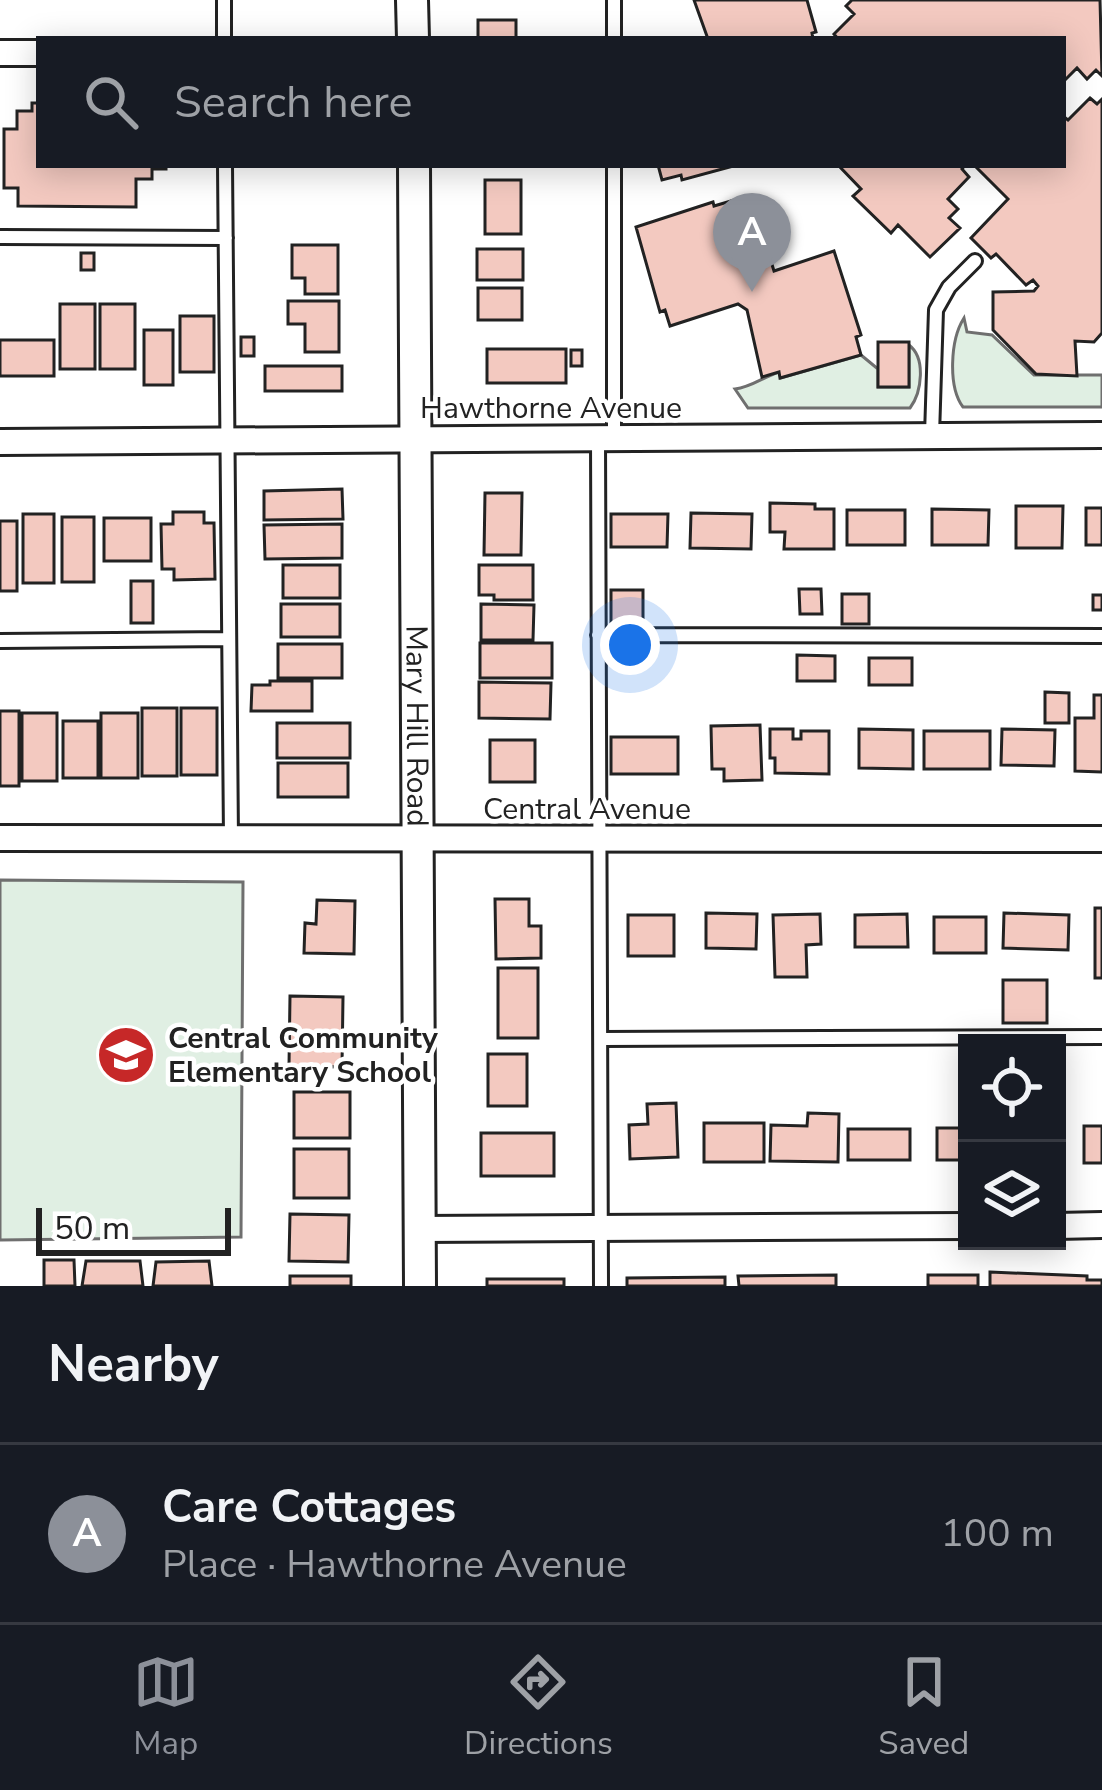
<!DOCTYPE html>
<meta charset="utf-8">
<style>
:root{--surface:#171b24;--page:#20242c;--text:#f1f3f6;--muted:#9ea1a6;--line:#363941;--accent:#8c9099}
body{margin:0;font-family:"Nunito Sans",sans-serif;background:var(--page);color:var(--text)}
.controls{position:absolute;right:36px;bottom:36px;display:grid;overflow:hidden;border-radius:0px;box-shadow:0 6px 30px #0003}
.controls button{width:108px;height:108px;display:grid;place-items:center;padding:0;border:0;border-bottom:3px solid var(--line);background:var(--surface);color:var(--text);font:60px sans-serif}
.scale{position:absolute;left:36px;bottom:30px;width:195px;box-sizing:border-box;padding-left:12px;border:6px solid #222;border-top:0;font-size:33px;line-height:42px;white-space:nowrap;color:#222;-webkit-text-stroke:9px #fff;paint-order:stroke}
.you{position:absolute;left:630px;top:645px;width:42px;height:42px;margin:-30px;border:9px solid #fff;border-radius:50%;background:#1a73e8;box-shadow:0 0 0 18px #1a73e833}
.badge{display:grid;place-items:center;width:78px;height:78px;border-radius:50%;background:var(--accent);color:#fff;font-size:39px;font-weight:700}
.pin{position:absolute;translate:-50% -99px;filter:drop-shadow(0 3px 6px #0008)}
.pin::after{content:'';position:absolute;top:63px;width:42px;height:36px;background:inherit;clip-path:polygon(0 0,100% 0,50% 100%)}
.list{margin:0;padding:0;list-style:none}
h2{display:flex;justify-content:space-between;align-items:center;height:156px;margin:0;padding:0 48px;font-size:51px}
h2 small{font-size:39px;font-weight:400;color:var(--muted)}
.list li{display:grid;grid-template-columns:78px 1fr auto;gap:36px;align-items:center;box-sizing:border-box;height:180px;padding:0 48px;border-top:3px solid var(--line)}
.list b{display:block;font-size:45px;white-space:nowrap}
.list p{margin:0;font-size:39px;white-space:nowrap;color:var(--muted)}
.list em{font-size:39px;font-style:normal;color:var(--muted)}
.icon{flex:none;width:66px;height:66px;fill:none;stroke:currentColor;stroke-width:2;stroke-linecap:round;stroke-linejoin:round}
.map{position:relative;flex:none;width:1102px;height:1286px;overflow:hidden}
.search{position:absolute;background:var(--surface);box-shadow:0 6px 30px #0003;left:36px;right:36px;top:36px;height:132px;display:flex;align-items:center;gap:30px;box-sizing:border-box;padding:0 42px;border-radius:0px;color:var(--muted);font-size:45px}
.sheet{height:336px;background:var(--surface)}
nav{display:flex;justify-content:space-around;align-items:center;box-sizing:border-box;height:168px;border-top:3px solid var(--line);background:var(--surface);font-size:33px;color:var(--muted)}
nav a{display:grid;justify-items:center;gap:6px}
nav .on{color:var(--accent)}
.map>svg:first-child{display:block}
.green{fill:#e0efe3;stroke:#6f6f6f;stroke-width:3}
.building{fill:#f3c9c0;stroke:#222;stroke-width:3}
.lines{fill:none;stroke-linecap:round;stroke-linejoin:round}
.service-casing{stroke:#222;stroke-width:18}
.minor-casing{stroke:#222;stroke-width:30}
.tertiary-casing{stroke:#222;stroke-width:36}
.service{stroke:#fff;stroke-width:12}
.minor{stroke:#fff;stroke-width:24}
.tertiary{stroke:#fff;stroke-width:30}
.labels{text-anchor:middle;dominant-baseline:central;stroke-width:9;stroke-linejoin:round;paint-order:stroke}
.street-label{font-size:30px;fill:#222;stroke:#fff}
.poi-label{font-size:30px;font-weight:bold;fill:#222;stroke:#fff;text-anchor:start}
</style>
<div class="map">
<svg width="1102" height="1286" viewBox="0 0 1102 1286">
<rect width="100%" height="100%" fill="#fff"/>
<!-- green -->
<path class="green" d="M964 318 967 332 992 335 1034 375H1102V407H963C948 387 950 340 964 318Z
M909 345C926 358 922 392 910 408H748L735 389C752 387 763 377 779 372L781 378 861 355 878 369V387H909Z
M0 880 243 882 241 1237 0 1240Z"/>
<!-- building -->
<path class="building" d="M694 0H807L816 32 812 33 813 39H708Z
M852 0H1100L1102 76 1096 70 1087 79 1077 68 1063 82V39H838L834 34 854 14 846 6Z
M478 20H516V39H478Z
M1090 98 1097 104 1102 99V333L1094 342 1075 341 1077 376 1036 374 993 330V292L1034 291 1038 286 1033 280 1026 285 996 254 991 258 971 238 1008 199 974 165H1063V116L1068 120Z
M32 103H39V165H166V169H152V179H136V207L18 206V188H4V129H17V111H32Z
M658 165H737L682 180 681 175 662 180Z
M838 165H965L962 169 969 177 948 199 958 209 949 218 960 228 930 257 898 225 891 233 853 196 861 189Z
M485 180H521V234H485Z
M744 197 751 221 745 223 756 262 770 258 774 271 834 251 861 335 856 337 861 355 780 378 779 372 762 377 747 310 738 304 670 326 665 310 660 312 636 227 713 202 714 206Z
M292 245H338V294H305V278H292Z
M477 249H523V280H477Z
M81 253H94V270H81Z
M478 288H522V320H478Z
M288 301H339V352H305V324H288Z
M60 304H95V369H60Z
M100 304H135V369H100Z
M180 316H214V372H180Z
M144 330H173V385H144Z
M241 337H254V356H241Z
M0 340H54V376H0Z
M878 342H909V387H878Z
M487 349H566V383H487Z
M571 350H582V366H571Z
M265 366H342V391H265Z
M342 489 343 519 264 520V491Z
M485 493H522L521 555H484Z
M770 503 815 504V509H834V549H784L785 532H770Z
M1016 506H1063L1062 548H1016Z
M1086 508H1102V545H1086Z
M932 509 989 510 988 545H932Z
M847 510H905V545H847Z
M173 512H204V523H214L215 579 174 580V569H162L161 524H173Z
M691 513 752 514 751 549 690 548Z
M23 514H54V583H23Z
M611 514H668L667 547H611Z
M62 517H94V582H62Z
M104 518H151V561H104Z
M0 521H17V591H0Z
M342 524V558L265 559 264 525Z
M283 565H340V598H283Z
M479 565H533V600H494V595H479Z
M131 581H153V623H131Z
M799 589H821L822 614H800Z
M611 590H643V624L611 625Z
M842 594H869V624H842Z
M1093 595H1102V610H1093Z
M281 604H340V637H281Z
M481 604 534 605 533 640H481Z
M480 643H552V678H480Z
M278 644H342V678H278Z
M797 655 835 656V681H797Z
M869 658H912V685H869Z
M270 681H312V711H251L252 685H270Z
M479 682 551 683 550 719 479 718Z
M1045 692 1069 693V723H1045Z
M1094 695H1102V772L1075 771V718H1094Z
M142 708H177V776H142Z
M181 708H217V775H181Z
M0 711H19V786H0Z
M22 713H57V781H22Z
M101 713H138V778H101Z
M63 721H98V778H63Z
M277 723H350V758H277Z
M760 725 762 780 724 781V769H712L711 726Z
M770 729H793V739H801V731H829V774L775 773V758H770Z
M859 729 913 730V769L859 768Z
M1002 729 1055 730 1054 766 1001 765Z
M924 731H990V769H924Z
M611 737H678V774H611Z
M490 740H535V782H490Z
M278 763H348V797H278Z
M495 899H529V926H541V958L496 959Z
M317 900 355 901 354 954 304 953 305 923 316 924Z
M1095 908H1102V978H1095Z
M706 913 757 914 756 949 706 948Z
M1004 913 1069 915 1068 950 1003 948Z
M820 914 821 944 806 945 807 977H775L773 915Z
M907 914 908 947H855V915Z
M628 915H674V956H628Z
M934 917H986V953H934Z
M498 968H538V1038H498Z
M1003 980H1047V1023H1003Z
M290 996 343 997 342 1067 289 1066Z
M488 1054H527V1106H488Z
M294 1092H350V1138H294Z
M676 1103 678 1157 630 1159 629 1125 648 1124 647 1104Z
M1057 1111H1064V1158H1057Z
M808 1113 839 1114 838 1162 770 1161 771 1125 807 1126Z
M704 1123H764V1162H704Z
M1084 1126H1102V1163H1084Z
M937 1128H967V1160H937Z
M848 1129H910V1160H848Z
M481 1133H554V1176H481Z
M294 1149H349V1198H294Z
M290 1214 349 1215 348 1262 289 1261Z
M44 1260H74L75 1286H44Z
M86 1261H140L143 1286H82Z
M209 1261 212 1286H153L156 1262Z
M990 1272 1087 1276V1280H1102V1286H990Z
M836 1275V1286H739L738 1276Z
M928 1275H978V1286H928Z
M290 1276H351V1286H290Z
M725 1277V1286H627V1278Z
M487 1279H564V1286H487Z"/>
<g class="lines">
<defs>
<path id="service" d="M224 0V39
M614 39V0
M225 165 231 839
M0 237 226 238
M932 435 936 310 949 287 975 261
M614 437V165
M598 439 601 1286
M598 635 1102 636
M0 641 229 639
M602 1039 1102 1037"/>
<path id="minor" d="M0 53H39
M0 442 1102 435
M0 838 1102 839
M1057 1226 1102 1225
M419 1229 967 1226"/>
<g id="tertiary">
<path d="M412 0 413 39"/>
<path id="s1" d="M414 165 420 1286"/>
</g>
</defs>
<!-- service casing -->
<use href="#service" class="service-casing"/>
<!-- minor casing -->
<use href="#minor" class="minor-casing"/>
<!-- tertiary casing -->
<use href="#tertiary" class="tertiary-casing"/>
<!-- service -->
<use href="#service" class="service"/>
<!-- minor -->
<use href="#minor" class="minor"/>
<!-- tertiary -->
<use href="#tertiary" class="tertiary"/>
</g>
<!-- icons -->
<defs>
<symbol id="school-disc" viewBox="-11 -11 22 22"><circle r="9.5" fill="#c62828" stroke="#fff"/><path d="M0-5L7-2L0 1L-7-2ZM-4 1L0 2.5L4 1V4Q0 6-4 4Z" fill="#fff"/></symbol>
</defs>
<g fill-rule="evenodd">
<use href="#school-disc" x="93" y="1022" width="66" height="66"/>
</g>
<g class="labels">
<!-- street labels -->
<g class="street-label">
<text x="551" y="408">Hawthorne Avenue</text>
<text stroke="none"><textPath href="#s1" startOffset="561">Mary Hill Road</textPath></text>
<text x="587" y="809">Central Avenue</text>
</g>
<!-- poi labels -->
<g class="poi-label">
<text x="168" y="1038">Central Community<tspan x="168" dy="34">Elementary School</tspan></text>
</g>
</g>
</svg>
<div class="controls">
<button><svg class="icon" aria-label="locate" viewBox="0 0 24 24"><circle cx="12" cy="12" r="6"/><path d="M12 2v4M12 18v4M2 12h4M18 12h4"/></svg></button>
<button><svg class="icon" aria-label="layers" viewBox="0 0 24 24"><path d="M12 4l9 5-9 5-9-5zM3 14l9 5 9-5"/></svg></button>
</div>
<div class="scale">50 m</div>
<div class="you"></div>
<div class="pin badge" style="left:752px;top:292px">A</div>
<div class="search"><svg class="icon" aria-label="search" viewBox="0 0 24 24"><circle cx="10" cy="10" r="6"/><path d="M15 15l6 6"/></svg>Search here</div>
</div>
<section class="sheet">
<h2>Nearby<small></small></h2>
<ul class="list">
<li><span class="badge">A</span><div><b>Care Cottages</b><p>Place · Hawthorne Avenue</p></div><em>100 m</em></li>
</ul>
</section>
<nav>
<a class="on"><svg class="icon" aria-label="map" viewBox="0 0 24 24"><path d="M3 6l6-2 6 2 6-2v14l-6 2-6-2-6 2zM9 4v14M15 6v14"/></svg>Map</a>
<a><svg class="icon" aria-label="directions" viewBox="0 0 24 24"><path d="M12 3l9 9-9 9-9-9zM9 14v-3h6M13 9l2 2-2 2"/></svg>Directions</a>
<a><svg class="icon" aria-label="saved" viewBox="0 0 24 24"><path d="M7 4h10v16l-5-4-5 4z"/></svg>Saved</a>
</nav>
